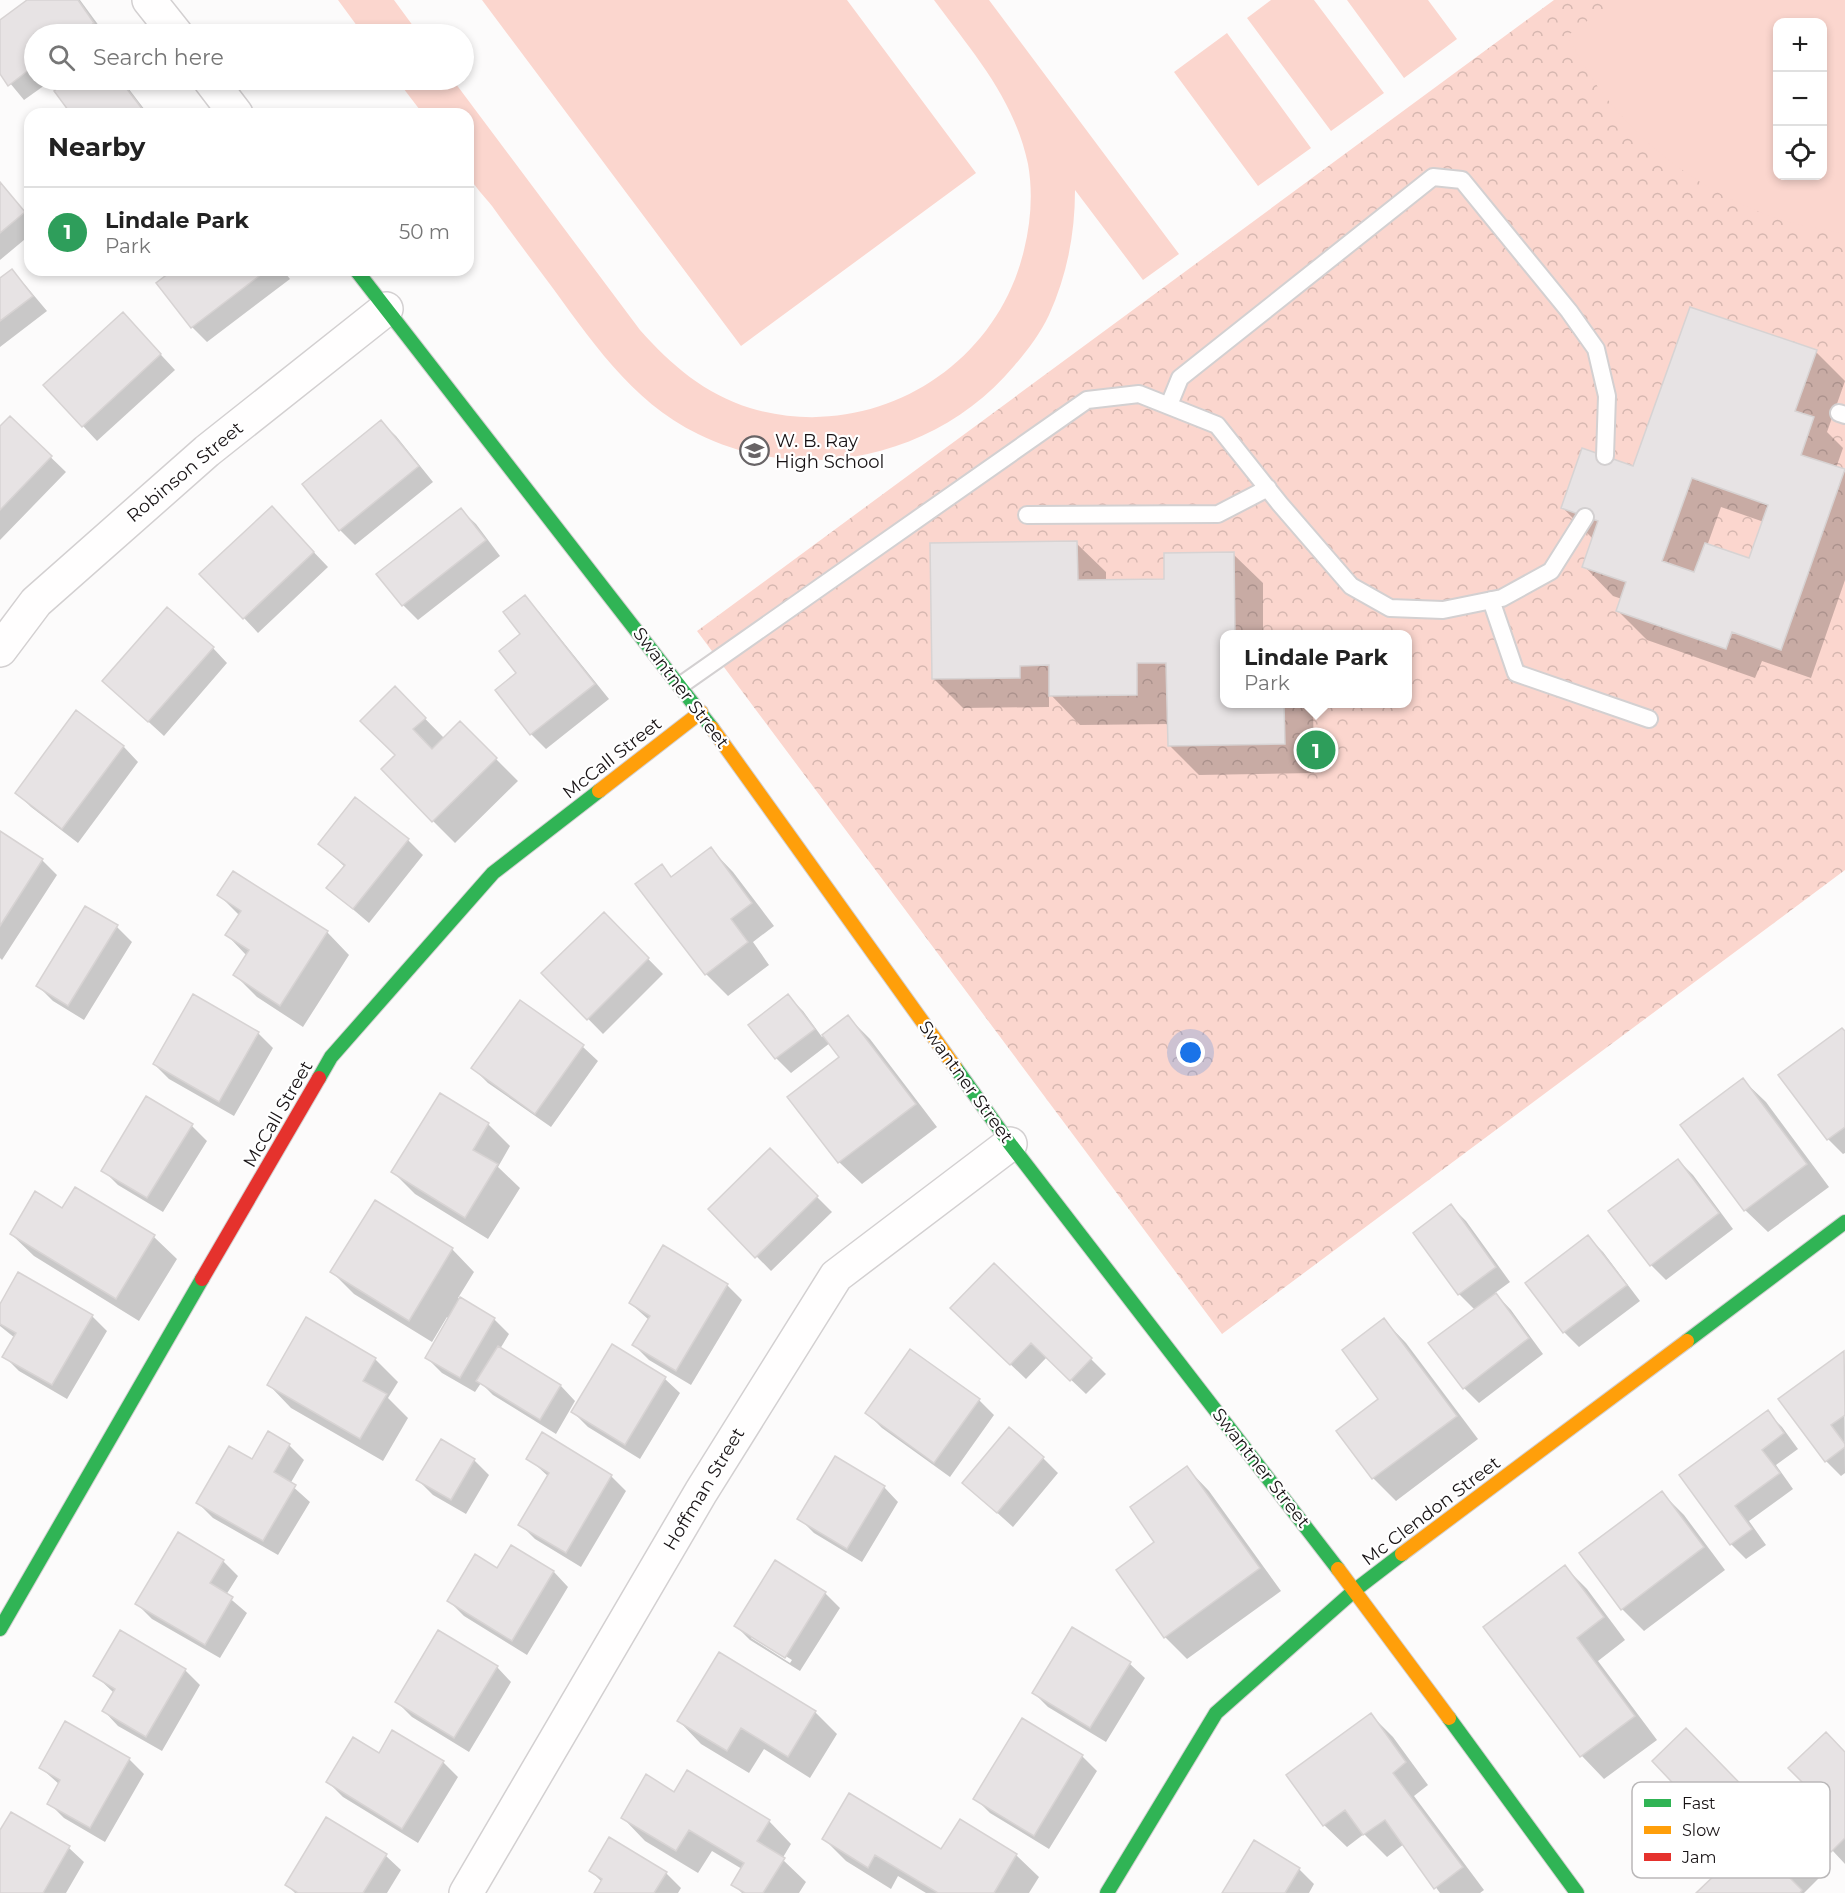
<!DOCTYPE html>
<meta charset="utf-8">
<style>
:root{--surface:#fff;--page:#f6f6f6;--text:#222;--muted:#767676;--line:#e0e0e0;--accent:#ea580c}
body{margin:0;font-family:Montserrat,sans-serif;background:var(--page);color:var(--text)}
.controls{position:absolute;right:18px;top:18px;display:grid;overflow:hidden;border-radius:12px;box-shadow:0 3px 9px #0003}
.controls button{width:54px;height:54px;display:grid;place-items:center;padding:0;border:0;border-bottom:2px solid var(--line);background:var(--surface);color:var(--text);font:30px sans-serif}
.you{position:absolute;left:1191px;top:1053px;width:21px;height:21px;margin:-15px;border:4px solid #fff;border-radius:50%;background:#1a73e8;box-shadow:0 0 0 9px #1a73e833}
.badge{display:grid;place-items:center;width:39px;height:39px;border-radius:50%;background:var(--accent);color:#fff;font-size:20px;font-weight:700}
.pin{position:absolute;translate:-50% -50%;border:3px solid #fff;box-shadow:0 2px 6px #0006}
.popup{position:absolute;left:1220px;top:630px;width:192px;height:78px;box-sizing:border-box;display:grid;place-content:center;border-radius:12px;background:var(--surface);filter:drop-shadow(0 2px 4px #0005);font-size:20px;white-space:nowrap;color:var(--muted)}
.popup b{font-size:22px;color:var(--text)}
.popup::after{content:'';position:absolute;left:50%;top:100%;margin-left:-12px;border:12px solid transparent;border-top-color:var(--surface)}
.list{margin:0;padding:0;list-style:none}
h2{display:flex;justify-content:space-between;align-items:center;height:78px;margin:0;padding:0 24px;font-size:26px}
h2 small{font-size:20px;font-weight:400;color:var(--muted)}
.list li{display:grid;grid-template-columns:39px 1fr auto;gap:18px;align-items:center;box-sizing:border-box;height:90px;padding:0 24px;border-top:2px solid var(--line)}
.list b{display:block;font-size:22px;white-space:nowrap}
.list p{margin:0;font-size:20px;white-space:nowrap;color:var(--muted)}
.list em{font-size:20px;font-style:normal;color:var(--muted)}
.icon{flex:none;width:33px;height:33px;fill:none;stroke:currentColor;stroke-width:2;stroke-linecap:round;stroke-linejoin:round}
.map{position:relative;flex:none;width:1845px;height:1893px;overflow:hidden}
.search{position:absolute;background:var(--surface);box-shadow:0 3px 9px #0003;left:24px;top:24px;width:450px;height:66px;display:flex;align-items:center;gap:15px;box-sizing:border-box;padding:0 21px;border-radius:33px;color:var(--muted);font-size:22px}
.panel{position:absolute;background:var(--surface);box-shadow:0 3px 9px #0003;left:24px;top:108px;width:450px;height:168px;border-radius:18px}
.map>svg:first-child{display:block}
.forest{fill:url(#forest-crowns);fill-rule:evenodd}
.garden{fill:#fbd6ce;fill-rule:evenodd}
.shadow{fill:#0003;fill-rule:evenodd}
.building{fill:#e7e3e4;stroke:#d7d3d3;stroke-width:1.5;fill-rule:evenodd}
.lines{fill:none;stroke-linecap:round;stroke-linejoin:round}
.lane-casing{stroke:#d3d0d1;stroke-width:20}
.street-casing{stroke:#d3d0d1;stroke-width:36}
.fast-casing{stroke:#d3d0d1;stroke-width:16}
.slow-casing{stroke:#d3d0d1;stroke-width:16}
.jam-casing{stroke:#d3d0d1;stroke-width:16}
.lane{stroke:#fffefe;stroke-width:16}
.street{stroke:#fffefe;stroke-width:33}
.fast{stroke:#30b455;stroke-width:14}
.slow{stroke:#ff9f0a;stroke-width:14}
.jam{stroke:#e5322d;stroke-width:14}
.labels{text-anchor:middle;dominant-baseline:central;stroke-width:4.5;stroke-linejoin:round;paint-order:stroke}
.poi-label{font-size:18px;fill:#181315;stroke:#fff;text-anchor:start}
.street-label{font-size:18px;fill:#181315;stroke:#fff}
.key{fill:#fff;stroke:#bab8b9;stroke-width:1.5}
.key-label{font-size:16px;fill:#181315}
</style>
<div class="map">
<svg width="1845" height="1893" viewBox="0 0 1845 1893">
<defs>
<pattern id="forest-crowns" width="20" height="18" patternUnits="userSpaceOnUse" patternTransform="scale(1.5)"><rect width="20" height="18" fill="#fbd6ce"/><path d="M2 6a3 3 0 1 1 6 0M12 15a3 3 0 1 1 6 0" fill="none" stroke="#d6b7b0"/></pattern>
</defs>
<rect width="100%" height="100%" fill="#fcfbfb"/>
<!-- forest -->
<path class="forest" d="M1554 0H1845V870L1222 1334 697 631ZM1778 22H1822V176H1778ZM1224 634H1408V704H1224Z"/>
<!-- garden -->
<path class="garden" d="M338 0H394L419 34H363Z
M482 0H847L976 173 741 346Z
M934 0H989L1179 254 1143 280 1075 190C1075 234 1067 275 1049 315 1040 334 1027 351 1014 366 938 457 805 487 698 434 630 401 590 338 546 279 528 255 510 231 492 206 485 197 474 186 469 176 465 167 468 126 468 114H423L397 80H453L640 330C671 365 705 394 750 408 870 444 996 370 1024 250 1031 222 1033 192 1028 164 1014 98 973 53 934 0Z
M1271 0H1314L1384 93 1331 131 1247 18Z
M1347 0H1428L1457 39 1404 78Z
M1615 0H1845V234C1824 229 1802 226 1782 220 1710 197 1646 151 1601 91 1588 74 1578 54 1567 36ZM1778 22H1822V176H1778Z
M1227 33 1311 148 1258 186 1174 72Z"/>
<!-- shadow -->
<path class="shadow" d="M30 0H80L105 34H34V80H52L24 100 0 71V22Z
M72 80H122L148 114H73L56 92Z
M0 184 30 217V235L0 260Z
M176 270H283L290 279 207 342 192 327 158 283Z
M12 271 26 286 47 311 0 347V280Z
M137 329 175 370 97 441 83 426Z
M1816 352 1845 381 1827 432 1843 448 1836 468 1845 472V580L1811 678 1762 661 1755 678 1647 640 1618 611 1622 599 1613 596 1584 566 1592 538 1563 508 1634 467ZM1721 507 1764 522 1750 560 1707 546Z
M10 418 66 472 0 540V429Z
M381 422 396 436 433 482 355 545 340 530 304 485Z
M461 510 476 524 500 556 418 620 403 605Z
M286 523 328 567 258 633 244 618Z
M1076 543 1106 572V582L1166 581 1233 554 1263 583V634H1224V704H1313L1314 773 1199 775 1169 745V724L1080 725 1049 693V707L963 708 933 678Z
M524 597 539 612 609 699 546 749 531 734 518 674Z
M213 648 227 663 164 736 104 681Z
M395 688 444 738 460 723 518 781 455 843 433 821 397 755Z
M77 712 124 747 138 762 78 843 31 807 17 793Z
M0 833 42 860 57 875 2 960 0 958Z
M408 840 423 855 369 923 328 888 345 867 320 844Z
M711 849 733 872 774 926 753 942 769 965 728 996 706 974 662 866 673 878Z
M233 873 327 932 349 955 303 1027 257 997 235 975 247 956 227 935 239 915 219 895Z
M86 908 117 927 132 942 84 1020 53 1001 38 986Z
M604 914 663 974 603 1034 543 973Z
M788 996 803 1011 822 1037 848 1017 870 1039 937 1127 862 1184 839 1162 841 1057 830 1043 791 1073 776 1058 751 1025Z
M521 1002 583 1047 598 1061 551 1127 488 1083 473 1068Z
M1845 1032V1153L1843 1154 1828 1139Z
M258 1033 273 1048 234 1116 169 1079 154 1064Z
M1743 1080 1766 1102 1829 1187 1768 1232 1745 1210Z
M488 1124 510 1146 498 1167 520 1188 488 1239 415 1194 393 1172Z
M192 1126 207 1141 163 1212 118 1185 103 1170Z
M770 1150 832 1212 771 1271 710 1209Z
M1678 1160 1693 1175 1733 1229 1666 1280 1651 1265Z
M75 1189 154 1237 177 1259 139 1321 34 1256 11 1234 62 1210Z
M1451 1206 1466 1221 1510 1282 1495 1293 1511 1310 1543 1354 1479 1403 1464 1388 1475 1310 1459 1294Z
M1588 1237 1603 1252 1640 1301 1579 1347 1564 1332Z
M664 1247 728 1286 742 1300 691 1385 649 1360 634 1345 649 1320 630 1303Z
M452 1249 474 1272 458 1298 494 1319 509 1334 500 1349 561 1386 575 1401 556 1434 493 1395 481 1383 475 1392 442 1373 427 1358 449 1319 447 1317 432 1342 354 1294 332 1272Z
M0 1307 92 1316 107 1331 67 1399 19 1371 4 1356 15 1338 0 1326Z
M307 1319 375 1359 398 1382 388 1398 408 1418 383 1461 291 1408 269 1385Z
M1384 1320 1406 1343 1478 1439 1396 1501 1373 1478 1338 1431 1380 1399Z
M967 1323 1091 1359 1106 1374 1086 1394 1047 1357 1026 1379Z
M1844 1353 1845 1473 1841 1476 1826 1461 1780 1400Z
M665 1379 680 1393 640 1459 588 1427 573 1412Z
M979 1400 994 1415 950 1477 882 1428 867 1413Z
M1767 1412 1782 1427 1798 1449 1776 1465 1793 1489 1749 1521 1766 1545 1746 1559 1731 1544 1681 1475Z
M289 1445 304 1460 290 1484 310 1502 278 1555 213 1518 198 1503 252 1462Z
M528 1458 611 1476 626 1491 581 1567 535 1539 520 1524 549 1477Z
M1043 1458 1058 1473 1013 1527 964 1483Z
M474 1460 489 1475 466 1514 433 1495 418 1480Z
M1187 1468 1209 1491 1281 1591 1187 1659 1165 1637 1156 1542Z
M884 1487 898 1502 862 1562 814 1533 799 1518Z
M1662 1493 1684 1515 1725 1570 1644 1631 1622 1609Z
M511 1547 554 1572 568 1587 527 1655 464 1616 449 1601 497 1570Z
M223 1561 238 1576 226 1595 247 1613 220 1658 152 1619 137 1604Z
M1565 1567 1587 1589 1625 1640 1598 1661 1657 1740 1604 1779 1582 1756 1485 1627Z
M825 1593 840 1608 800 1671 750 1640 735 1625ZM751 1634 792 1660 790 1663 751 1638Z
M1130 1664 1145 1678 1106 1742 1048 1707 1034 1693Z
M497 1667 511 1682 469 1752 412 1717 397 1702Z
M185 1670 200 1685 162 1751 118 1726 104 1711 114 1693 95 1675Z
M815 1712 837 1734 810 1778 764 1749 749 1773 701 1744 679 1721Z
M1371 1715 1393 1737 1428 1785 1414 1796 1484 1890 1480 1893H1440L1404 1844 1387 1857 1364 1834 1347 1847 1324 1825Z
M66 1723 129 1759 144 1774 105 1842 64 1818 49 1803 60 1785 41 1768Z
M1708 1752 1825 1872 1804 1893H1698L1721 1871 1705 1815Z
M1845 1752V1864L1832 1850Z
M379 1755 443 1762 458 1777 418 1843 343 1797 328 1782Z
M1082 1756 1097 1771 1049 1849 990 1813 975 1798Z
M675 1794 769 1821 791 1844 782 1859 806 1882 799 1893H742L733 1884 742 1869 712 1851 698 1873 645 1841 623 1818Z
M0 1833 69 1848 84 1862 66 1893H0Z
M823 1838 942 1851 1016 1855 1039 1877 1029 1893H926L898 1876 891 1889 846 1861Z
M1255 1842 1299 1869 1314 1884 1309 1893H1224Z
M386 1856 401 1870 387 1893H295L287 1885Z
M591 1871 666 1873 681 1888 678 1893H595L602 1882Z"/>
<!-- building -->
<path class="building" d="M27 0H78L94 23 78 34H34V66L8 86 0 74V20Z
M70 80H120L146 114H71L54 91Z
M0 182 25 212 0 233Z
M12 269 33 296 0 321V278Z
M173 270H267L191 328 156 283Z
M1690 307 1817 350 1795 411 1814 417 1801 455 1845 469 1781 650 1732 632 1726 649 1616 611 1626 582 1582 567 1598 521 1561 508 1582 448 1633 466ZM1692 478 1768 505 1749 558 1705 543 1694 572 1662 561Z
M123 312 161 354 82 427 43 385Z
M10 416 52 456 0 510V426Z
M381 420 419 466 339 531 302 484Z
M272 506 314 552 243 619 199 574Z
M461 508 486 540 402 606 376 574Z
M1077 541 1078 580 1164 579V553L1234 552 1235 634H1224V704H1284L1285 744 1168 746 1166 663H1137V695L1049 696V665L1020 666V678L932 679 930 543Z
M525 595 595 684 530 735 495 690 516 673 499 651 520 634 503 612Z
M167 607 214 647 148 722 102 681Z
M395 686 426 718 413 729 432 749 460 721 497 758 432 822 381 769 395 755 360 721Z
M76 710 124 746 62 829 15 793Z
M355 797 409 839 353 909 326 888 345 865 318 844Z
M0 831 43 859 0 926Z
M711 847 752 903 731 919 748 942 705 975 635 884 662 864 671 877Z
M233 871 328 931 280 1006 233 975 249 950 225 935 241 911 217 895Z
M85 906 118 925 68 1006 36 986Z
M604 912 649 958 587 1020 541 973Z
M193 994 259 1032 219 1102 153 1064Z
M788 994 815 1029 775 1059 748 1025Z
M520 1000 584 1045 535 1114 471 1068Z
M848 1015 916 1104 838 1163 787 1097 839 1057 822 1035Z
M1842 1028 1845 1031V1127L1827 1140 1778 1075Z
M1743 1078 1807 1164 1744 1211 1680 1125Z
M440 1093 489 1123 473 1150 498 1164 465 1218 391 1172Z
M146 1096 193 1124 147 1198 101 1171Z
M770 1148 818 1196 755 1258 708 1209Z
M1678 1159 1719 1213 1650 1266 1608 1211Z
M75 1187 155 1235 116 1299 10 1234 35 1191 62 1208Z
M375 1200 453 1248 409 1321 330 1272Z
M1451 1204 1496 1267 1458 1295 1413 1233Z
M1588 1235 1627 1285 1563 1333 1525 1283Z
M663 1245 728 1284 676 1371 632 1345 650 1316 629 1303Z
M994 1263 1092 1358 1070 1381 1031 1343 1010 1365 950 1308Z
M18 1272 93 1315 52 1385 2 1357 16 1333 0 1324V1304Z
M1496 1293 1529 1338 1463 1389 1428 1343Z
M460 1297 495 1318 460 1378 425 1358Z
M306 1317 376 1358 363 1381 387 1394 360 1439 267 1385Z
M1384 1318 1457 1416 1372 1479 1336 1431 1378 1399 1342 1350Z
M612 1344 666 1377 625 1445 571 1412Z
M498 1346 561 1385 540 1420 476 1381Z
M910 1349 980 1399 934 1463 865 1413Z
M1844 1351 1845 1415 1831 1425 1845 1444V1447L1825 1462 1778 1399Z
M1768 1410 1784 1433 1762 1450 1780 1473 1735 1506 1752 1529 1730 1545 1679 1475Z
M1009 1427 1044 1457 997 1513 962 1483Z
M268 1431 290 1444 274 1472 296 1485 263 1541 196 1503 229 1446 252 1459Z
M542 1432 612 1475 566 1553 518 1525 549 1473 526 1459Z
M441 1439 475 1459 451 1500 416 1480Z
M835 1456 885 1486 847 1549 797 1519Z
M1187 1466 1260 1568 1164 1638 1116 1570 1154 1542 1130 1507Z
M1662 1491 1704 1547 1621 1610 1579 1553Z
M178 1532 224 1560 210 1583 233 1597 205 1645 135 1604Z
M511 1545 554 1571 512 1641 447 1601 475 1554 497 1568Z
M775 1560 826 1592 785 1658 734 1626Z
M1565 1565 1604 1617 1577 1638 1635 1716 1580 1757 1483 1627Z
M1072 1627 1131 1662 1090 1728 1032 1693Z
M120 1630 186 1669 146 1737 102 1711 115 1689 93 1676Z
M438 1630 498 1666 454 1738 395 1702Z
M719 1652 816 1711 788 1757 741 1728 727 1751 677 1721Z
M1371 1713 1406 1762 1393 1773 1463 1867 1434 1889 1385 1820 1363 1835 1345 1810 1323 1826 1286 1775Z
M1022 1718 1083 1755 1034 1836 973 1799Z
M65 1721 130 1758 90 1828 47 1804 60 1780 39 1768Z
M1686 1728 1804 1849 1782 1870 1802 1890 1800 1893H1696L1719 1871 1684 1832 1702 1814 1652 1761Z
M392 1730 444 1761 402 1829 326 1782 353 1737 379 1753Z
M1826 1732 1845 1752V1838L1831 1852 1789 1807 1809 1789 1788 1768Z
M687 1770 770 1820 757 1841 785 1858 763 1893H745L731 1885 744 1863 689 1830 676 1851 621 1818 646 1774 674 1792Z
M849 1793 941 1849 960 1819 1017 1854 994 1893H938L875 1855 868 1868 822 1839Z
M11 1812 70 1846 43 1893H0V1830Z
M326 1817 387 1854 363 1893H298L285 1885Z
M609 1837 667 1872 654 1893H594L602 1879 589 1871Z
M1254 1840 1300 1868 1285 1893H1222Z"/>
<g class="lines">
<defs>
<path id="lane" d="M1169 405 1180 378 1433 177 1462 180 1569 311 1596 349 1607 396 1605 456
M1839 413 1845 415
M1027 515 1218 514 1268 488
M1491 600 1516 673 1649 719
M681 685 1087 400 1139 394 1217 425 1280 504 1351 586 1390 608 1443 610 1502 598 1551 571 1585 517"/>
<path id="street" d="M149 0 176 34
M210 80 236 114
M0 650 36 602 207 451 386 309
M466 1893 701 1492 836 1276 1010 1144"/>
<path id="fast" d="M356 270 712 728
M955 1067 1010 1144 1338 1569
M319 1078 331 1057 493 873 599 791
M1687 1341 1845 1222
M0 1629 202 1279
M1449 1718 1577 1893
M1107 1893 1216 1713 1355 1590 1402 1554"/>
<path id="slow" d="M712 728 955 1067
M599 791 701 712
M1402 1554 1687 1341
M1338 1569 1449 1718"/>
<path id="jam" d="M202 1279 319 1078"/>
</defs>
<!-- lane casing -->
<use href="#lane" class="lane-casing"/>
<!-- street casing -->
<use href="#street" class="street-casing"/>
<!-- fast casing -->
<use href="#fast" class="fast-casing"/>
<!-- slow casing -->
<use href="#slow" class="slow-casing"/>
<!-- jam casing -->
<use href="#jam" class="jam-casing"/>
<!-- lane -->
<use href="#lane" class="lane"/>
<!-- street -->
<use href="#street" class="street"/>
<!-- fast -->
<use href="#fast" class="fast"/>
<!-- slow -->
<use href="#slow" class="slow"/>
<!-- jam -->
<use href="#jam" class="jam"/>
</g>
<!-- icons -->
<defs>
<symbol id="school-ring" viewBox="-11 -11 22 22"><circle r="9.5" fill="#fff" stroke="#686466" stroke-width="1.5"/><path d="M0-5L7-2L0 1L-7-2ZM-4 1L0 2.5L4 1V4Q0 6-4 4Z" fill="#686466"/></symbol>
</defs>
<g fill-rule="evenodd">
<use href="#school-ring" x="738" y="434" width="33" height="33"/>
</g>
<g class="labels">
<!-- poi labels -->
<g class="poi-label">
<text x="775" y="441">W. B. Ray<tspan x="775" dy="21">High School</tspan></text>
</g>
<!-- street labels -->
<g class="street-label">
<text transform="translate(185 472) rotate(-40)">Robinson Street</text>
<text transform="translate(681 688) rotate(53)">Swantner Street</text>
<text transform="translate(612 758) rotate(-38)">McCall Street</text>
<text transform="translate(966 1082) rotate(54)">Swantner Street</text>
<text transform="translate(278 1114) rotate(-60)">McCall Street</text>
<text transform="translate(1261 1468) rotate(52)">Swantner Street</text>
<text transform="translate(704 1489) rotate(-59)">Hoffman Street</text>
<text transform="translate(1431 1511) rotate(-37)">Mc Clendon Street</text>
</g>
</g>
<!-- legend -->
<rect x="1632" y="1782" width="198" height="96" rx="9" class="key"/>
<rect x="1644" y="1799" width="27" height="8" fill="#30b455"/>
<rect x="1644" y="1826" width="27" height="8" fill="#ff9f0a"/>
<rect x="1644" y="1853" width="27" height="8" fill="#e5322d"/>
<g class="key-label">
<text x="1682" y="1809">Fast</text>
<text x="1682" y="1836">Slow</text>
<text x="1682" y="1863">Jam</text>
</g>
</svg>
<div class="controls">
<button>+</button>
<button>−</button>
<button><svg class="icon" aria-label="locate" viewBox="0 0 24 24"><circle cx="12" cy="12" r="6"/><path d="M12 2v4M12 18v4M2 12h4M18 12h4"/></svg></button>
</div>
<div class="you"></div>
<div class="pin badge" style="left:1316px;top:750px;background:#2e9e5b">1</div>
<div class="popup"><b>Lindale Park</b>Park</div>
<div class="search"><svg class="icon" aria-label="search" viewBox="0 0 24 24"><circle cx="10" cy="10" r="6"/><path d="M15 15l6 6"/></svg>Search here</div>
<section class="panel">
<h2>Nearby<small></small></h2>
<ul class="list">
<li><span class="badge" style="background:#2e9e5b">1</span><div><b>Lindale Park</b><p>Park</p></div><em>50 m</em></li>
</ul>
</section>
</div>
